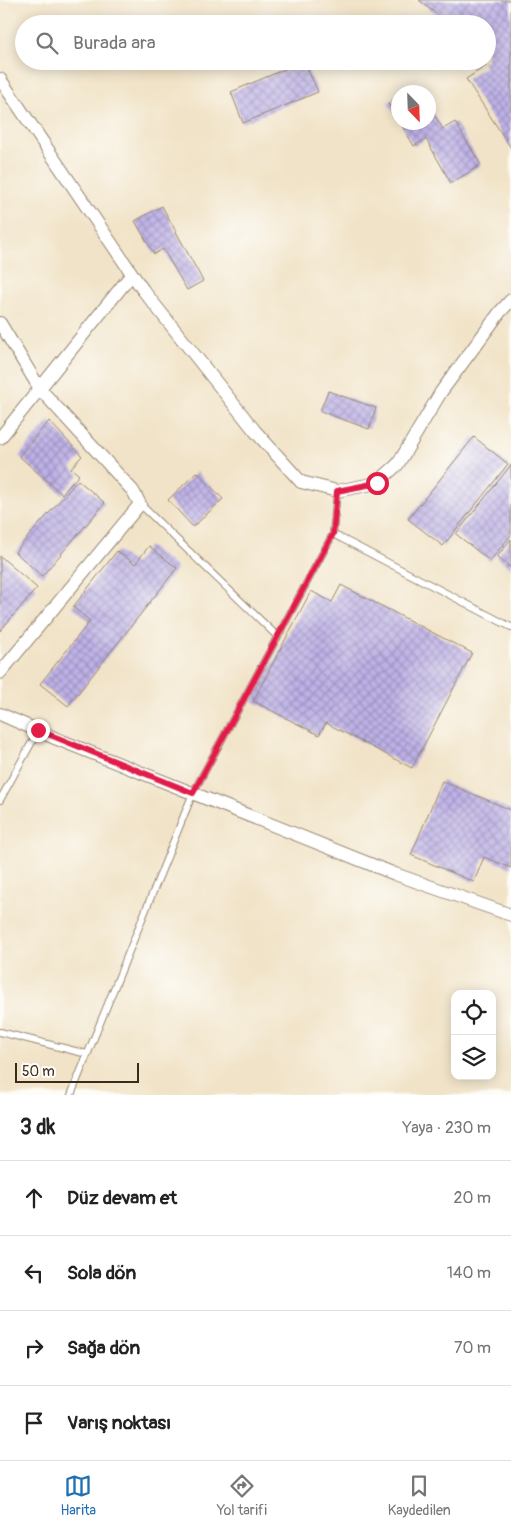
<!DOCTYPE html>
<html lang="tr">
<meta charset="utf-8">
<style>
:root{--surface:#fff;--page:#f6f6f6;--text:#222;--muted:#767676;--line:#e0e0e0;--accent:#1f6fb2}
body{margin:0;font-family:Pangolin,sans-serif;background:var(--page);color:var(--text)}
.controls{position:absolute;right:15px;bottom:15px;display:grid;overflow:hidden;border-radius:10px;box-shadow:0 2px 12px #0003}
.controls button{width:45px;height:45px;display:grid;place-items:center;padding:0;border:0;border-bottom:1px solid var(--line);background:var(--surface);color:var(--text);font:25px sans-serif}
.compass{position:absolute;left:391px;top:85px;width:45px;height:45px;border-radius:50%;background:var(--surface);box-shadow:0 2px 12px #0003;rotate:157deg}
.scale{position:absolute;left:15px;bottom:12px;width:124px;box-sizing:border-box;padding-left:5px;border:2px solid #3b2a1e;border-top:0;font-size:14px;line-height:18px;white-space:nowrap;color:#3b2a1e;-webkit-text-stroke:4px #fdfcf7;paint-order:stroke}
.stop{position:absolute;width:15px;height:15px;margin:-11px;border:4px solid #e11d48;border-radius:50%;background:#fff}
.stop.end{background:#e11d48;border-color:#fff;box-shadow:0 1px 5px #0008}
.list{margin:0;padding:0;list-style:none}
h2{display:flex;justify-content:space-between;align-items:center;height:65px;margin:0;padding:0 20px;font-size:21px}
h2 small{font-size:16px;font-weight:400;color:var(--muted)}
.list li{display:grid;grid-template-columns:32px 1fr auto;gap:15px;align-items:center;box-sizing:border-box;height:75px;padding:0 20px;border-top:1px solid var(--line)}
.list b{display:block;font-size:19px;white-space:nowrap}
.list em{font-size:16px;font-style:normal;color:var(--muted)}
.icon{flex:none;width:28px;height:28px;fill:none;stroke:currentColor;stroke-width:2;stroke-linecap:round;stroke-linejoin:round}
.map{position:relative;flex:none;width:511px;height:1095px;overflow:hidden}
.search{position:absolute;background:var(--surface);box-shadow:0 2px 12px #0003;left:15px;right:15px;top:15px;height:55px;display:flex;align-items:center;gap:12px;box-sizing:border-box;padding:0 18px;border-radius:28px;color:var(--muted);font-size:19px}
.sheet{height:365px;background:var(--surface)}
nav{display:flex;justify-content:space-around;align-items:center;box-sizing:border-box;height:70px;border-top:1px solid var(--line);background:var(--surface);font-size:14px;color:var(--muted)}
nav a{display:grid;justify-items:center;gap:2px}
nav .on{color:var(--accent)}
.map>svg:first-child{display:block}
.building{fill:url(#building-cross-hatch)}
.lines{fill:none;stroke-linecap:round;stroke-linejoin:round}
.lane-casing{stroke:#968672;stroke-width:8}
.street-casing{stroke:#968672;stroke-width:14}
.lane{stroke:#fff;stroke-width:6}
.street{stroke:#fff;stroke-width:12}
.route{stroke:#e11d48;stroke-width:6}
</style>
<div class="map">
<svg width="511" height="1095" viewBox="0 0 511 1095">
<defs>
<pattern id="building-cross-hatch" width="8" height="8" patternUnits="userSpaceOnUse" patternTransform="scale(1.25)"><rect width="8" height="8" fill="#bdb1e7"/><path d="M0 0l8 8M0 8l8-8" fill="none" stroke="#9b90bb"/></pattern>
</defs>
<rect width="100%" height="100%" fill="#fdfcf7"/>
<filter id="ink" filterUnits="userSpaceOnUse"><feTurbulence type="fractalNoise" baseFrequency=".02" numOctaves="2"/><feDisplacementMap in="SourceGraphic" scale="10" xChannelSelector="R" yChannelSelector="G"/><feConvolveMatrix kernelMatrix="1 2 1 2 8 2 1 2 1" color-interpolation-filters="sRGB"/></filter>
<filter id="wash" filterUnits="userSpaceOnUse"><feTurbulence type="fractalNoise" baseFrequency=".0096" numOctaves="4" result="noise"/><feDisplacementMap in="SourceGraphic" scale="20" xChannelSelector="R" yChannelSelector="G"/><feGaussianBlur stdDeviation="1.12" result="paint"/><feColorMatrix in="noise" values="0 0 0 0 0 0 0 0 0 0 0 0 0 0 0 0 0 1.4 0 .05"/><feComposite in="paint" operator="in"/></filter>
<g filter="url(#wash)">
<rect width="100%" height="100%" fill="#f1e3c7"/>
<g id="blocks">
<!-- building -->
<path class="building" d="M419 0H511V148L466 79 486 66 481 61H487V24H448Z
M304 61 318 92 243 123 231 92Z
M418 86 422 92H406Z
M398 97V120L388 103Z
M428 104 443 129 455 122 481 165 451 183 426 139 414 146 400 122H428Z
M162 206 203 281 187 290 163 249 154 254 135 221Z
M328 391 376 408 369 429 320 411Z
M49 421 82 456 71 468 79 475 62 494 19 456Z
M474 437 508 464 443 546 408 519Z
M511 465V535L490 561 456 534Z
M197 472 223 499 193 527 168 500Z
M78 480 105 503 42 576 15 552Z
M511 539V568L497 557Z
M149 546 177 568 68 706 40 684 90 621 73 607 117 551 135 564Z
M0 556 37 588 0 631Z
M341 585 472 653 412 768 326 723 319 735 253 701 311 591 332 602Z
M442 781 511 810V868L484 857 474 882 411 855Z"/>
</g>
</g>
<g filter="url(#ink)">
<use href="#blocks" fill-opacity="0" stroke="#968672" stroke-width="1"/>
<g class="lines">
<defs>
<path id="lane" d="M140 504 277 636
M333 534 511 627
M0 800 38 731
M0 1032 87 1054
M71 1095 193 793 333 534 337 491"/>
<path id="street" d="M0 79 143 290 255 431 301 482 337 491 377 483 398 464 441 392 500 312 511 300
M0 323 40 389 133 491 140 504 0 673
M0 438 132 274
M0 714 57 739 395 874 511 915"/>
</defs>
<!-- lane casing -->
<use href="#lane" class="lane-casing"/>
<!-- street casing -->
<use href="#street" class="street-casing"/>
<!-- lane -->
<use href="#lane" class="lane"/>
<!-- street -->
<use href="#street" class="street"/>
</g>
</g>
<g class="lines" filter="url(#ink)">
<!-- route -->
<path class="route" d="M38 730 193 793 333 534 337 491 377 483"/>
</g>
</svg>
<div class="controls">
<button><svg class="icon" aria-label="locate" viewBox="0 0 24 24"><circle cx="12" cy="12" r="6"/><path d="M12 2v4M12 18v4M2 12h4M18 12h4"/></svg></button>
<button><svg class="icon" aria-label="layers" viewBox="0 0 24 24"><path d="M12 4l9 5-9 5-9-5zM3 14l9 5 9-5"/></svg></button>
</div>
<svg class="compass" viewBox="-18 -18 36 36"><path d="M0-13l5 13h-10z" fill="#e53935"/><path d="M0 13l5-13h-10z" fill="#767676"/></svg>
<div class="scale">50 m</div>
<div class="stop" style="left:377px;top:483px"></div>
<div class="stop end" style="left:38px;top:730px"></div>
<div class="search"><svg class="icon" aria-label="search" viewBox="0 0 24 24"><circle cx="10" cy="10" r="6"/><path d="M15 15l6 6"/></svg>Burada ara</div>
</div>
<section class="sheet">
<h2>3 dk<small>Yaya · 230 m</small></h2>
<ul class="list">
<li><svg class="icon" aria-label="ahead" viewBox="0 0 24 24"><path d="M12 20V5M6 11l6-6 6 6"/></svg><div><b>Düz devam et</b></div><em>20 m</em></li>
<li><svg class="icon" aria-label="left" viewBox="0 0 24 24"><path d="M17 20v-9H6M10 6l-5 5 5 5"/></svg><div><b>Sola dön</b></div><em>140 m</em></li>
<li><svg class="icon" aria-label="right" viewBox="0 0 24 24"><path d="M7 20v-9h11M14 6l5 5-5 5"/></svg><div><b>Sağa dön</b></div><em>70 m</em></li>
<li><svg class="icon" aria-label="arrive" viewBox="0 0 24 24"><path d="M6 21V4h12l-3 4 3 4H6"/></svg><div><b>Varış noktası</b></div></li>
</ul>
</section>
<nav>
<a class="on"><svg class="icon" aria-label="map" viewBox="0 0 24 24"><path d="M3 6l6-2 6 2 6-2v14l-6 2-6-2-6 2zM9 4v14M15 6v14"/></svg>Harita</a>
<a><svg class="icon" aria-label="directions" viewBox="0 0 24 24"><path d="M12 3l9 9-9 9-9-9zM9 14v-3h6M13 9l2 2-2 2"/></svg>Yol tarifi</a>
<a><svg class="icon" aria-label="saved" viewBox="0 0 24 24"><path d="M7 4h10v16l-5-4-5 4z"/></svg>Kaydedilen</a>
</nav>
